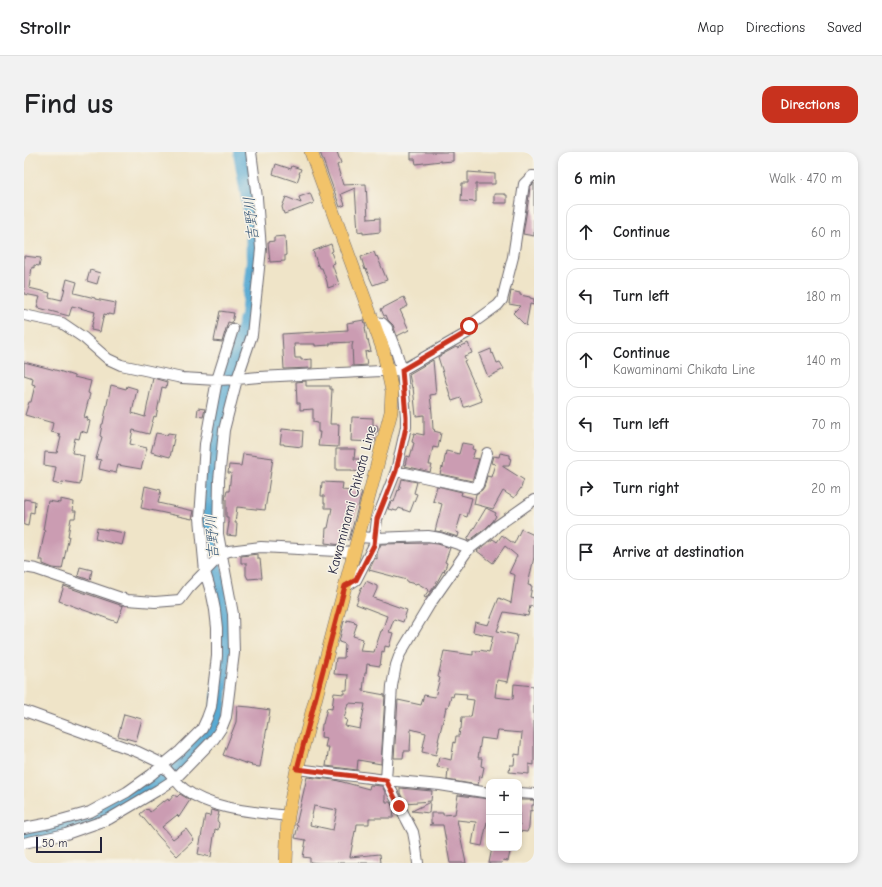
<!DOCTYPE html>
<meta charset="utf-8">
<style>
:root{--surface:#fff;--page:#f2f2f2;--text:#202124;--muted:#757577;--line:#e0e0e0;--accent:#c8321e}
body{margin:0;font-family:"Comic Neue","Klee One",sans-serif;background:var(--page);color:var(--text)}
.controls{position:absolute;right:12px;bottom:12px;display:grid;overflow:hidden;border-radius:8px;box-shadow:0 2px 6px #0003}
.controls button{width:36px;height:36px;display:grid;place-items:center;padding:0;border:0;border-bottom:1px solid var(--line);background:var(--surface);color:var(--text);font:20px sans-serif}
.scale{position:absolute;left:12px;bottom:10px;width:66px;box-sizing:border-box;padding-left:4px;border:2px solid #22223b;border-top:0;font-size:11px;line-height:14px;white-space:nowrap;color:#22223b;-webkit-text-stroke:3px #f7f3e8;paint-order:stroke}
.stop{position:absolute;width:12px;height:12px;margin:-9px;border:3px solid #c8321e;border-radius:50%;background:#fff}
.stop.end{background:#c8321e;border-color:#fff;box-shadow:0 1px 4px #0008}
.list{margin:0;padding:0;list-style:none}
h2{display:flex;justify-content:space-between;align-items:center;height:52px;margin:0;padding:0 16px;font-size:17px}
h2 small{font-size:13px;font-weight:400;color:var(--muted)}
.list li{display:grid;grid-template-columns:26px 1fr auto;gap:12px;align-items:center;box-sizing:border-box;height:56px;margin:0 8px 8px;padding:0 8px;border:1px solid var(--line);border-radius:12px}
.list b{display:block;font-size:15px;white-space:nowrap}
.list p{margin:0;font-size:13px;white-space:nowrap;color:var(--muted)}
.list em{font-size:13px;font-style:normal;color:var(--muted)}
.icon{flex:none;width:22px;height:22px;fill:none;stroke:currentColor;stroke-width:2;stroke-linecap:round;stroke-linejoin:round}
.map{position:relative;flex:none;width:510px;height:711px;overflow:hidden;border-radius:12px}
header{display:flex;align-items:center;gap:24px;box-sizing:border-box;height:56px;padding:0 20px;background:var(--surface);border-bottom:1px solid var(--line)}
header strong{font-size:19px}
nav{display:flex;gap:22px;margin-inline-start:auto;font-size:14px}
.intro{display:flex;align-items:center;justify-content:space-between;box-sizing:border-box;height:96px;padding:0 24px}
h1{margin:0;font-size:28px}
.button{padding:10px 18px;border-radius:12px;background:var(--accent);color:#fff;font-size:14px;font-weight:700}
main{display:flex;gap:24px;padding:0 24px}
aside{flex:1;background:var(--surface);border-radius:12px;box-shadow:0 2px 6px #0003}
.map>svg:first-child{display:block}
.lines{fill:none;stroke-linecap:round;stroke-linejoin:round}
.river{stroke:#58aad3;stroke-width:16}
.building{fill:#cb9cb2;fill-rule:evenodd}
.minor-casing{stroke:#6a666c;stroke-width:12}
.major-casing{stroke:#6a666c;stroke-width:14}
.minor{stroke:#fff;stroke-width:10}
.major{stroke:#f2c36a;stroke-width:13}
.route{stroke:#c8321e;stroke-width:5}
.labels{text-anchor:middle;dominant-baseline:central;stroke-width:3;stroke-linejoin:round;paint-order:stroke}
.street-label{font-size:14px;fill:#22223b;stroke:#f7f3e8}
.water-label{font-size:15px;font-style:italic;fill:#385878;stroke:#f7f3e8}
</style>
<header>
<strong>Strollr</strong>
<nav><a>Map</a><a>Directions</a><a>Saved</a></nav>
</header>
<div class="intro"><h1>Find us</h1><a class="button">Directions</a></div>
<main>
<div class="map">
<svg width="510" height="711" viewBox="0 0 510 711">
<rect width="100%" height="100%" fill="#f7f3e8"/>
<filter id="ink" filterUnits="userSpaceOnUse"><feTurbulence type="fractalNoise" baseFrequency=".025" numOctaves="2"/><feDisplacementMap in="SourceGraphic" scale="8" xChannelSelector="R" yChannelSelector="G"/><feConvolveMatrix kernelMatrix="1 2 1 2 8 2 1 2 1" color-interpolation-filters="sRGB"/></filter>
<filter id="wash" filterUnits="userSpaceOnUse"><feTurbulence type="fractalNoise" baseFrequency=".012" numOctaves="4" result="noise"/><feDisplacementMap in="SourceGraphic" scale="16" xChannelSelector="R" yChannelSelector="G"/><feGaussianBlur stdDeviation="0.9" result="paint"/><feColorMatrix in="noise" values="0 0 0 0 0 0 0 0 0 0 0 0 0 0 0 0 0 1.4 0 .05"/><feComposite in="paint" operator="in"/></filter>
<g filter="url(#wash)">
<rect width="100%" height="100%" fill="#efe4c8"/>
<g class="lines">
<!-- river -->
<path class="river" d="M0 684 53 672 67 667 134 630 166 601 190 575 193 564 198 522 201 481 200 456 187 403 185 383 186 338 192 272 200 238 224 164 230 109 229 70 217 0"/>
</g>
<g id="blocks">
<!-- building -->
<path class="building" d="M296 0H313L317 11 313 13 319 33 342 32 344 67 356 66V80L339 82V79L334 80 331 36 317 42 321 53 316 55Z
M387 0H429V9L417 10V9L392 12 391 7H387Z
M252 12 267 17 268 14 277 17 275 22H276L273 30 249 22Z
M444 20 471 22V32H452V50L437 49 438 31H444Z
M510 31V84L499 82 504 51 506 35Z
M286 41 290 51 272 58 260 62 258 55 262 45 277 51 275 45Z
M470 42H481V43H483V51H470Z
M261 84 262 103H261V109L246 110 244 90 250 89V85Z
M307 92 309 99 307 100 311 111 308 112 315 132 304 136 303 130 298 116H296L295 113 294 114 289 99Z
M350 100 352 105 353 104 363 128 349 133 342 117 341 118 337 105Z
M0 104 17 106 15 114 10 113V116L8 115 5 136 26 141 25 145 38 148 43 127 53 130 50 141 71 146V147L92 151 90 163 84 162V163L80 162 76 180 67 178 71 160 48 154 45 164 15 156V155H13L16 145 0 142Z
M66 118 76 121 73 132 63 129Z
M487 139 496 141V143L506 145V146L510 147V153L506 152 502 174 489 161 496 154 485 152Z
M380 145 384 154 376 158 385 178 373 184 369 173 364 168 362 163 360 164 357 157Z
M196 159 210 161 208 171 204 170 198 190 190 189Z
M340 168 342 175H341L343 188H344L347 199 341 200 343 213 329 214 328 194 329 190 306 191V193L291 194V192H270L271 206H277V208L288 207V216L260 217 258 182 324 178 323 171Z
M444 191 448 201 440 204 442 208 440 209 458 249 442 255H440L437 246 428 249 414 205 432 195 433 196Z
M467 197 468 202 469 201 473 211 476 210 480 217 464 225 455 202Z
M409 208 412 242 406 243 408 261 409 277 411 278 410 279 417 281 414 296 409 295 405 313H408L406 320 381 314 383 304 386 305 390 291 388 290 390 281 400 283V263L392 264 389 235 388 236 385 222Z
M0 210 35 219 50 224V225L67 229 64 241 66 242 60 265 64 266 63 268 66 269 63 281 57 279 55 287 51 286 48 301 55 302V303L60 304 56 333 38 330 37 333 29 331 32 315 20 313 21 300 33 301 37 285H35L36 282 27 280 29 271 1 263 5 250H7L11 233 8 232 9 226 0 223Z
M129 226 143 230 142 236 138 235 132 265 130 264 125 282 109 278 106 292 123 296 117 317 94 313 92 321 75 317 77 308 72 307 78 285 76 284 78 272H79L87 233 102 237 103 234 113 237 108 261 121 265Z
M282 229V234H306V237H308L306 272H315L314 295 294 294 296 280H294V271L289 270V257L276 258V251H273L272 230Z
M174 256 181 257 179 265 173 264Z
M328 265 349 266V274L353 273 354 279 353 280H351V290L327 289Z
M258 277 279 279 278 295 260 293V292H256Z
M132 281 143 283 144 281 151 282 146 305 127 300Z
M438 291 449 293 448 297 451 298 448 306 455 307 448 329 416 322 418 315 419 316 422 299 435 302Z
M312 297H331L330 307H336V312H338V320L328 319V318H312Z
M476 301 486 303V306H487L485 314H478L500 328 498 332V333L497 336 490 346 479 339 469 357 450 352 452 342 458 338 460 335 463 324 467 325 471 312 467 311 469 304 475 305Z
M219 302 249 306 241 358 213 355 211 371H213L212 384 203 383 205 371H204V365H202V347H201L203 339H205L207 321H204L205 313 217 314Z
M378 327 393 330 390 341 393 342 386 360 375 356 373 359 364 357 367 349 370 350 374 338 375 339Z
M298 330 319 331 318 338 338 340 325 388 319 386 318 393 301 391 302 376H304L308 356H301V351H300V344H297Z
M121 334 137 338 134 351 170 359 168 367 117 356Z
M413 334 438 340 437 343 448 346 443 365 437 363 432 380 435 381 434 385 418 380 411 379 418 352 409 349Z
M0 347 11 349 10 361 6 360 4 374 0 373Z
M36 347 50 350 49 359H52L51 366H47L44 384H45L38 417 29 416 19 412V408H15L21 378H19L24 349 36 351Z
M462 356 472 361 471 363 472 364 469 369 462 376 445 389 443 388Z
M73 376 101 381 98 393 71 387Z
M497 377 510 383V405L504 433 508 434 506 445 510 446V455L506 454 504 464 480 460 473 479 493 483 484 530 473 528 471 545 489 547 490 532 510 534V613L505 612V622L485 620 486 613H490L491 602 496 603 498 581 474 579 472 588 457 586 454 606H458L457 614 460 615 458 625 456 624 454 633 423 628 424 617 413 615 415 605 427 608 430 590 431 591 432 584H435L436 577H437L438 565H447L450 548 442 547 443 542 430 541 429 545 427 544 424 555H422L421 560 414 589H415L412 603 398 600 402 581 387 577 386 599H380L379 606H370L374 548 397 553 400 543 411 545 416 526 414 525 420 499 449 503V499H455L456 498 465 500 469 484 449 480 451 470 464 473 475 446 487 451 491 423 485 421 493 404 481 394 469 411 453 399 469 387 473 390 478 383 490 392Z
M404 391 414 392 426 396 421 410 423 411 420 420 419 419 412 432 402 446 400 445 405 438 393 431 392 432 383 430V428L345 418 351 406 353 407V401L357 392Z
M234 402V407H236L238 426 224 427 222 423V411H217V404Z
M56 415 68 418 66 428 54 424Z
M342 429 353 434V437L349 446 383 458 379 470 370 467 365 480 369 481 365 495 361 494 360 500 358 499 356 514 343 512 342 521H341L339 539 361 543 357 612 334 608 333 618 302 614 305 595H301L303 586 297 585 298 572H299L303 556 308 557 310 541 320 542V538H323L324 523 310 522 312 506H320L321 492 315 490 320 469 323 470V468L331 470 330 471 333 472 329 484 339 487 336 499 350 500 357 479H358L363 464 332 452 334 447H333L338 434 339 435ZM324 551 341 552 336 577 321 574 323 568 320 567Z
M40 434 99 454 93 470 35 449Z
M213 554 226 555 246 558 236 615 227 614 228 613 218 610 199 603 212 570Z
M100 562 118 567 112 589 94 584Z
M283 625 311 628 345 637 346 633 358 634 361 640V648H362V650H366L370 657 369 666H345V672H333L332 680 331 679 326 705 356 702 357 711H295L286 710V706L279 705 282 688 271 686 274 674 272 673ZM290 654 313 658 309 678 286 673Z
M376 636 408 639 407 649 381 651 376 641Z
M156 642 166 648 155 665 153 663 138 675 149 687 162 677 170 688 153 704 135 685 116 662 122 657 123 658 124 657 126 660 139 649 140 650 144 647 145 649 150 643 153 645Z
M434 643 465 647V670H463L458 694 448 692 452 670 433 668 442 711H426L419 673H405L409 671H407V661H419V663L431 662Z
M495 648H510V653H508V659L506 658 505 675 503 680 495 679 496 672H495Z
M406 650 405 661 388 659Z
M187 658 195 660 193 668 194 670 195 671 194 678 191 677 187 705 174 702 177 686 181 663 186 664Z
M468 696H487L484 709 479 708 478 711H465Z"/>
</g>
</g>
<g filter="url(#ink)">
<use href="#blocks" fill-opacity="0" stroke="#6a666c" stroke-width="1"/>
<g class="lines">
<defs>
<path id="minor" d="M0 163 38 171 60 186 84 207 97 213 158 226 193 228 213 227 235 225 378 218 443 181 444 179V176L445 174 474 153 478 148 489 105 500 32 508 24H510
M372 319 450 336 454 333 463 301
M334 385 351 386 404 384 416 386 440 394 445 397
M0 415 12 417 103 448 131 450 156 448 165 436 198 402 205 399 237 395 331 400
M321 435 332 428 350 393 353 367 372 319 382 275V265L378 218 372 199 363 176 358 171 349 170
M0 559 6 561 114 600 137 611C141 616 145 620 149 625 153 629 155 633 160 637 188 658 230 660 264 664
M273 617 362 628 416 633 465 641
M495 641 510 642
M0 676 26 671 66 660 103 640 127 623 156 599 178 577 183 566 187 555 193 504V476L191 458 188 443 181 420 176 366 181 292 193 228 209 177
M0 691 42 682 85 667 134 638 151 627 190 587 198 575 202 565 210 501 209 462 194 382 195 328 200 278 213 227 228 183 237 97 233 46 227 0
M394 711 392 696 389 680 362 628 368 534 372 513 376 502 406 452 441 402 445 397 466 381 473 374 510 348"/>
<path id="major" d="M262 711 264 664 273 617 367 260 368 239 359 197 287 0"/>
</defs>
<!-- minor casing -->
<use href="#minor" class="minor-casing"/>
<!-- major casing -->
<use href="#major" class="major-casing"/>
<!-- minor -->
<use href="#minor" class="minor"/>
<!-- major -->
<use href="#major" class="major"/>
</g>
</g>
<g class="lines" filter="url(#ink)">
<!-- route -->
<path class="route" d="M375 654 362 628 273 617 321 434 332 428 350 393 353 367 372 319 382 275V265L378 218 443 180 444 179V176L445 174"/>
</g>
<g class="labels">
<!-- street labels -->
<g class="street-label">
<text transform="translate(328 348) rotate(-75)">Kawaminami Chikata Line</text>
</g>
<!-- water labels -->
<g class="water-label">
<text transform="translate(227 67) rotate(-96)">吉野川</text>
<text transform="translate(188 385) rotate(-93)">吉野川</text>
</g>
</g>
</svg>
<div class="controls">
<button>+</button>
<button>−</button>
</div>
<div class="scale">50 m</div>
<div class="stop" style="left:445px;top:174px"></div>
<div class="stop end" style="left:375px;top:654px"></div>
</div>
<aside>
<h2>6 min<small>Walk · 470 m</small></h2>
<ul class="list">
<li><svg class="icon" aria-label="ahead" viewBox="0 0 24 24"><path d="M12 20V5M6 11l6-6 6 6"/></svg><div><b>Continue</b></div><em>60 m</em></li>
<li><svg class="icon" aria-label="left" viewBox="0 0 24 24"><path d="M17 20v-9H6M10 6l-5 5 5 5"/></svg><div><b>Turn left</b></div><em>180 m</em></li>
<li><svg class="icon" aria-label="ahead" viewBox="0 0 24 24"><path d="M12 20V5M6 11l6-6 6 6"/></svg><div><b>Continue</b><p>Kawaminami Chikata Line</p></div><em>140 m</em></li>
<li><svg class="icon" aria-label="left" viewBox="0 0 24 24"><path d="M17 20v-9H6M10 6l-5 5 5 5"/></svg><div><b>Turn left</b></div><em>70 m</em></li>
<li><svg class="icon" aria-label="right" viewBox="0 0 24 24"><path d="M7 20v-9h11M14 6l5 5-5 5"/></svg><div><b>Turn right</b></div><em>20 m</em></li>
<li><svg class="icon" aria-label="arrive" viewBox="0 0 24 24"><path d="M6 21V4h12l-3 4 3 4H6"/></svg><div><b>Arrive at destination</b></div></li>
</ul>
</aside>
</main>
